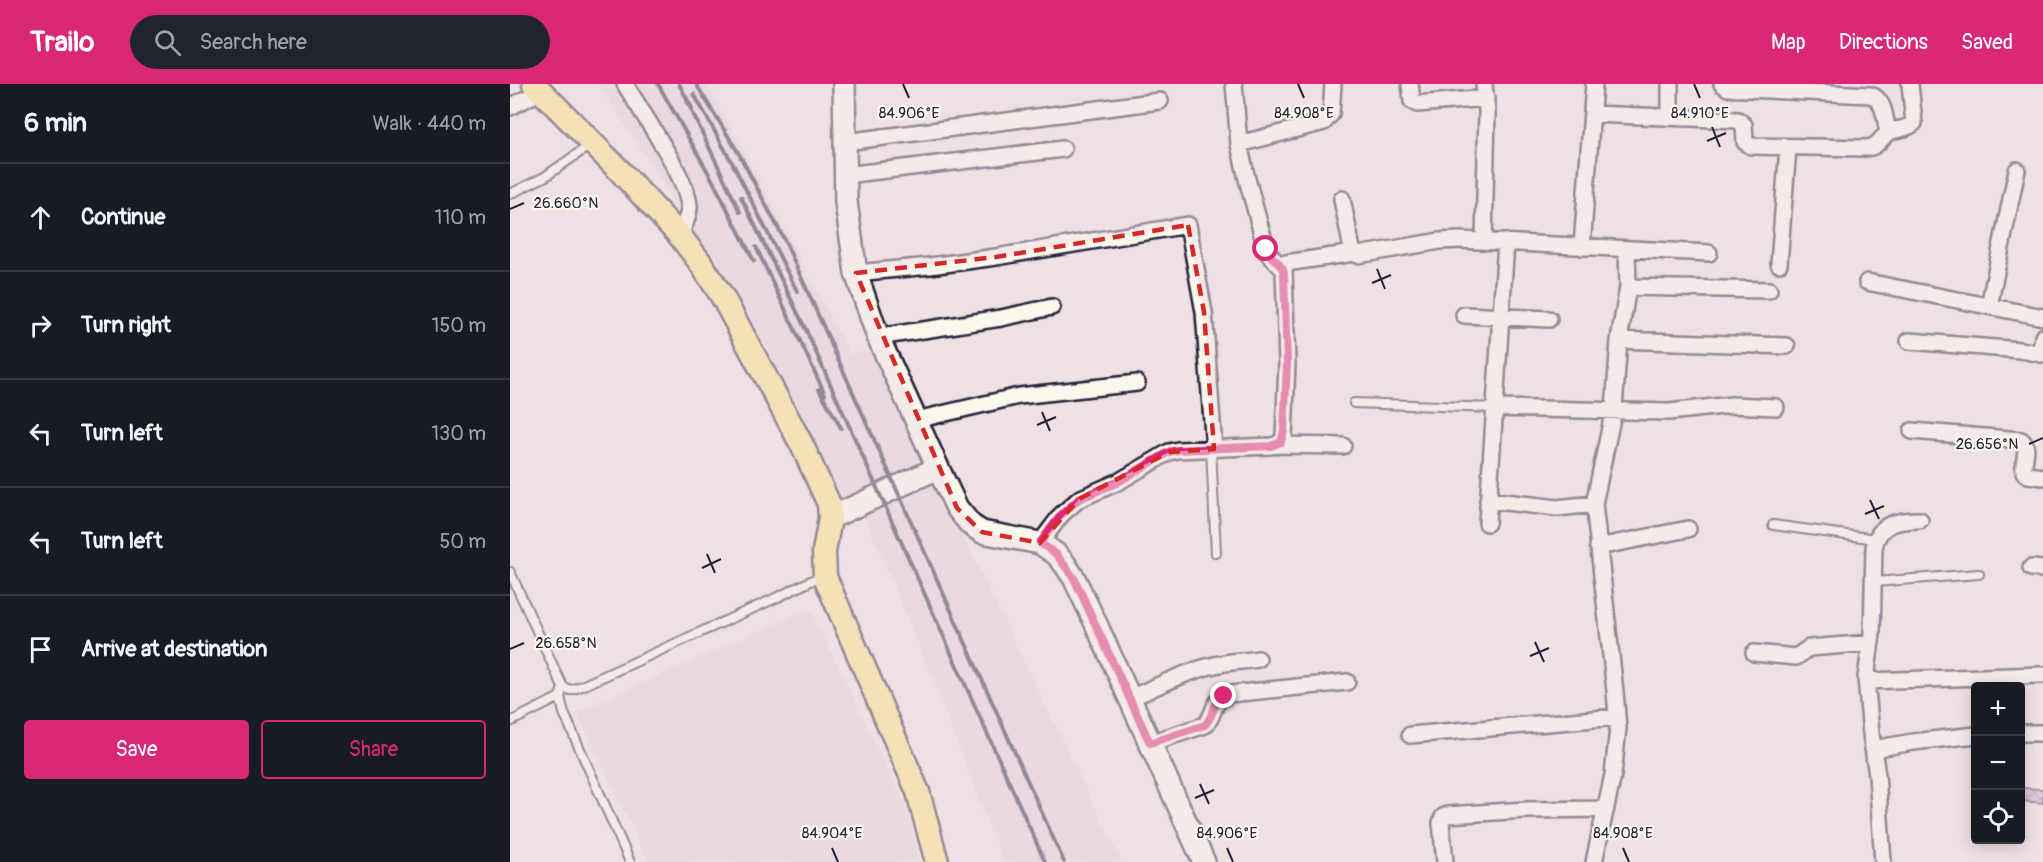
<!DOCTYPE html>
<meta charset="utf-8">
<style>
:root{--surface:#171b24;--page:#20242c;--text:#f1f3f6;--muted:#9ea1a6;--line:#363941;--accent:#db2777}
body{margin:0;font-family:Pangolin,sans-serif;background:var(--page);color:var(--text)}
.controls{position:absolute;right:18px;bottom:18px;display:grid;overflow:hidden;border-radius:6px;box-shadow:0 3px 15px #0003}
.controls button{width:54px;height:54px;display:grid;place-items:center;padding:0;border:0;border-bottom:2px solid var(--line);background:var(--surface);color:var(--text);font:30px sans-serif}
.stop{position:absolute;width:18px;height:18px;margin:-14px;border:4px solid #db2777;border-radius:50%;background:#fff}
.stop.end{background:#db2777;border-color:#fff;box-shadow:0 2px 6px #0008}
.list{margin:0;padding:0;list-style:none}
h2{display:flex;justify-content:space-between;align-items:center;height:78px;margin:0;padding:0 24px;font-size:26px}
h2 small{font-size:20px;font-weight:400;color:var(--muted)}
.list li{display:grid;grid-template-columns:39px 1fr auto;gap:18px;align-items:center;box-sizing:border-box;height:108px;padding:0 24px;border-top:2px solid var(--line)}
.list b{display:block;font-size:22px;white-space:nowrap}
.list em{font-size:20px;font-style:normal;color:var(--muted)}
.actions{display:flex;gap:12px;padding:18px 24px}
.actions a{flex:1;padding:14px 0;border:2px solid var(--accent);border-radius:6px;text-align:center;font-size:21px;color:var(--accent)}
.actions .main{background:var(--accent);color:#fff}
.icon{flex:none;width:33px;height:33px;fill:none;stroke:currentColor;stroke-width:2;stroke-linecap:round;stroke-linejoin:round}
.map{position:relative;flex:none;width:1533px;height:778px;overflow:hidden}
header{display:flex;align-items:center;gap:36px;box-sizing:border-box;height:84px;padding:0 30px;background:var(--accent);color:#fff}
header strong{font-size:28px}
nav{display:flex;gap:33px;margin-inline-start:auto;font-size:21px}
.search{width:420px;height:54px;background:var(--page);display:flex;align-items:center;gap:15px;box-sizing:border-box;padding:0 21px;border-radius:33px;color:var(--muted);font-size:22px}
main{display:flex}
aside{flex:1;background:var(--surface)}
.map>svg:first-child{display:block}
.built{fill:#e7d0de}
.building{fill:url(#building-cross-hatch);stroke:#22223b;stroke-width:1.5}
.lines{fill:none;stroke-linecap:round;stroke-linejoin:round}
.lane-casing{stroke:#22223b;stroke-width:12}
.street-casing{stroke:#22223b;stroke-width:20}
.secondary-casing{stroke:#22223b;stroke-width:26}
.primary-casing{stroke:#22223b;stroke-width:27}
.lane{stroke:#fbf7ec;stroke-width:8}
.street{stroke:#fbf7ec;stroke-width:15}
.secondary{stroke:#fbf7ec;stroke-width:21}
.primary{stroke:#fde080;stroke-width:22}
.rail{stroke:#22223b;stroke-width:4}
.route{stroke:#db2777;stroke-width:8}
.marked{fill:none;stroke:#d62828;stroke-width:4.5;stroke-dasharray:12 8;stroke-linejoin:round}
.ticks{fill:none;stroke:#22223b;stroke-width:2}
.ticks-label{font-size:15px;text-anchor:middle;fill:#22223b;stroke:#fbf7ec;stroke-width:4.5;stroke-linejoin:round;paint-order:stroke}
</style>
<header>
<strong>Trailo</strong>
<div class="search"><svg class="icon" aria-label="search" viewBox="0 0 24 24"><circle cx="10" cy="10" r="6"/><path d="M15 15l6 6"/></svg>Search here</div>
<nav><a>Map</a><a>Directions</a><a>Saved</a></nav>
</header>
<main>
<aside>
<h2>6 min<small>Walk · 440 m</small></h2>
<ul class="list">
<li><svg class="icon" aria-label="ahead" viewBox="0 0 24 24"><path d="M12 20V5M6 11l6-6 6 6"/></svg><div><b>Continue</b></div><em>110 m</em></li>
<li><svg class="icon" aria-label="right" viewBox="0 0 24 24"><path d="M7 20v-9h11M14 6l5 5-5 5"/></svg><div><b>Turn right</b></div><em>150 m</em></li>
<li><svg class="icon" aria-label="left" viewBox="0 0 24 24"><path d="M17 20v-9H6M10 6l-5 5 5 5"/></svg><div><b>Turn left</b></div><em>130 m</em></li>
<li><svg class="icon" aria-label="left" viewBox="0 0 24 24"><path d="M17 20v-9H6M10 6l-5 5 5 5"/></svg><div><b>Turn left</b></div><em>50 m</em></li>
<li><svg class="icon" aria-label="arrive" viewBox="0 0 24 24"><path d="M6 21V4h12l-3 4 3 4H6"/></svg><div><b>Arrive at destination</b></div></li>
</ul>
<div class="actions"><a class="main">Save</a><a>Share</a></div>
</aside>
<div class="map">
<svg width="1533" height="778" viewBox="0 0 1533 778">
<defs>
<pattern id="building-cross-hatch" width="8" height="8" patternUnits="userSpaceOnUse" patternTransform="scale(1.5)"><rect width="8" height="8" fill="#d3aad0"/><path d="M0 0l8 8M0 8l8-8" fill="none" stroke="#ab8aaa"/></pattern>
</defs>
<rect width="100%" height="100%" fill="#efe0e4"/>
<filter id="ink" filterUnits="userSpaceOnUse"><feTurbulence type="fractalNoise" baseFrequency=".0167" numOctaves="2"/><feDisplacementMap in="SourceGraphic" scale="12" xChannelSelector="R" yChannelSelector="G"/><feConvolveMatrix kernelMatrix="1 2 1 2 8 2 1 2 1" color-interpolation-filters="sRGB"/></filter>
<g filter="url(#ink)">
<!-- built -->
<path class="built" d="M89 0H196L237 72 340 271 361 264 612 778H493L415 576 357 438 326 405 254 259Z
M300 524 399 729 409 778H138L67 628Z"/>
<!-- building -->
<path class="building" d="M1510 704 1533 705V719L1510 717Z"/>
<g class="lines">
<defs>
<path id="lane" d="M0 110 36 92 80 61
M844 319 985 324
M701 365 706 469
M1263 441 1366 455
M0 488 50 597 53 603 60 606 72 602 268 513 311 492
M1364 498 1469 490
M53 603 50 613 54 629 120 778
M0 638 50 613"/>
<path id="street" d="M115 0C131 28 176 91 179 121 180 131 173 143 170 152
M900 0 902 17 907 20 976 14
M1160 0V33
M1212 0 1218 4 1360 11C1375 15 1375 36 1378 49
M0 23 31 7
M1082 30 1228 36 1234 41 1235 58 1241 62 1355 64C1371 63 1369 53 1380 48 1388 44 1397 46 1404 39L1400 0
M335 58 650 17
M729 60 814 38 821 30 823 0
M335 91 553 65
M832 115 842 165 844 169 848 171 930 157 950 156 1199 169
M974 156 977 28 974 0
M1072 163 1084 0
M769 180 844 169
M1269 180 1278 63
M346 189 420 182 486 173 678 141 694 228 704 365
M1357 198 1533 233
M1118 203 1259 206
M1479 222 1507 86
M954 231 1039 235
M368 253 491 234 542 223
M1109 256 1277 262
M1399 257 1510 266 1533 270
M1530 270 1533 253
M985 324 1159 328 1222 321 1266 323
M406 336 509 312 627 299
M1402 347 1511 356C1521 363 1512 377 1514 388L1518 391 1533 393
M767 361 833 362
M978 416 1047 424 1084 420
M977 439 996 158
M530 459 551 431 569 415 608 398 659 368 668 366 761 362 767 361 774 354 777 279 774 186 757 168 737 95 729 60 724 0
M1088 463 1178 445
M1521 484 1533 485
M1244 569 1286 573 1299 564 1361 559
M1357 597 1533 591
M620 614C651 601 682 584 715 579 726 577 737 577 748 575
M1510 649H1533
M900 651 1107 633
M640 659 695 641C707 629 700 617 720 610L837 598
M1363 665 1403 658 1466 651
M935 778 931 739 933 733 937 731 1016 726 1096 725
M1084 778 1103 691 1108 644 1105 607 1084 420 1104 325 1109 256 1118 203 1117 166
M1373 778 1367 691 1361 650 1356 594 1362 550 1364 464C1368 439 1388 436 1410 436"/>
<path id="secondary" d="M334 0 336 118 346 189 368 253 428 384 447 424 461 441 472 448 530 459 546 470 554 479 564 494 587 542 694 778
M320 434 428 384"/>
<path id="primary" d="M24 0 110 87 170 152 190 178 212 212 292 361 319 420 320 434 314 468 315 493 408 708 427 778"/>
</defs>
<!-- lane casing -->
<use href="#lane" class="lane-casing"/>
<!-- street casing -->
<use href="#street" class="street-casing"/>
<!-- secondary casing -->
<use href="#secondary" class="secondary-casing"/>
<!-- primary casing -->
<use href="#primary" class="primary-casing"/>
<!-- lane -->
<use href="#lane" class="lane"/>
<!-- street -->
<use href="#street" class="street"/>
<!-- secondary -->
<use href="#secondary" class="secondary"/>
<!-- primary -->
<use href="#primary" class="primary"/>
<!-- rail -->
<path class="rail" d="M148 0 203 97 244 177
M169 0 182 24
M186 0 228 68 274 155 554 778
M184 10 225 84 287 207
M177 17 230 128
M231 113 296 246 535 778
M246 163 315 310
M309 305 331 344"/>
</g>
</g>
<g class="lines" filter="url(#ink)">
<!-- route -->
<path class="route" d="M714 612C702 619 704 632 695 641L640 659 564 494 546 470 530 459 551 431 569 415 608 398 659 368 668 366 761 362 771 358 774 347 777 279 774 190C773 179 761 176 756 165"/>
</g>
<!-- marked area -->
<path d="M0 0H1533V778H0ZM678 141 694 228 704 365 659 368 569 415 530 459 472 448 447 424 346 189 486 173Z" fill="#efe0e4" fill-opacity=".55" fill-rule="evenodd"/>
<path class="marked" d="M678 141 694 228 704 365 659 368 569 415 530 459 472 448 447 424 346 189 486 173Z"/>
<!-- ticks -->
<path class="ticks" d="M393 0 399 14M788 0 794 14M1184 0 1190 14M1202 43 1210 63M1197 57 1216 49M0 125 14 119M867 185 875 205M862 199 881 191M532 328 540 347M527 341 546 333M1519 360 1533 354M1360 416 1369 435M1355 430 1374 422M197 470 205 489M192 484 211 475M1025 558 1034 578M0 565 14 559M1020 572 1039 564M690 700 699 720M685 714 704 706M322 764 328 778M717 764 723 778M1113 764 1119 778"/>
<g class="ticks-label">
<text x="399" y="34">84.906°E</text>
<text x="794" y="34">84.908°E</text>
<text x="1190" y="34">84.910°E</text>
<text x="56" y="124">26.660°N</text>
<text x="1477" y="365">26.656°N</text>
<text x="56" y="564">26.658°N</text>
<text x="322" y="754">84.904°E</text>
<text x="717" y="754">84.906°E</text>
<text x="1113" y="754">84.908°E</text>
</g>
</svg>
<div class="controls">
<button>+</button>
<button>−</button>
<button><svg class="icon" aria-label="locate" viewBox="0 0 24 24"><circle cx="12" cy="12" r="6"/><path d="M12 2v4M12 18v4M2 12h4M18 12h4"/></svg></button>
</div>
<div class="stop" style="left:756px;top:165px"></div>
<div class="stop end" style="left:714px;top:612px"></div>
</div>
</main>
